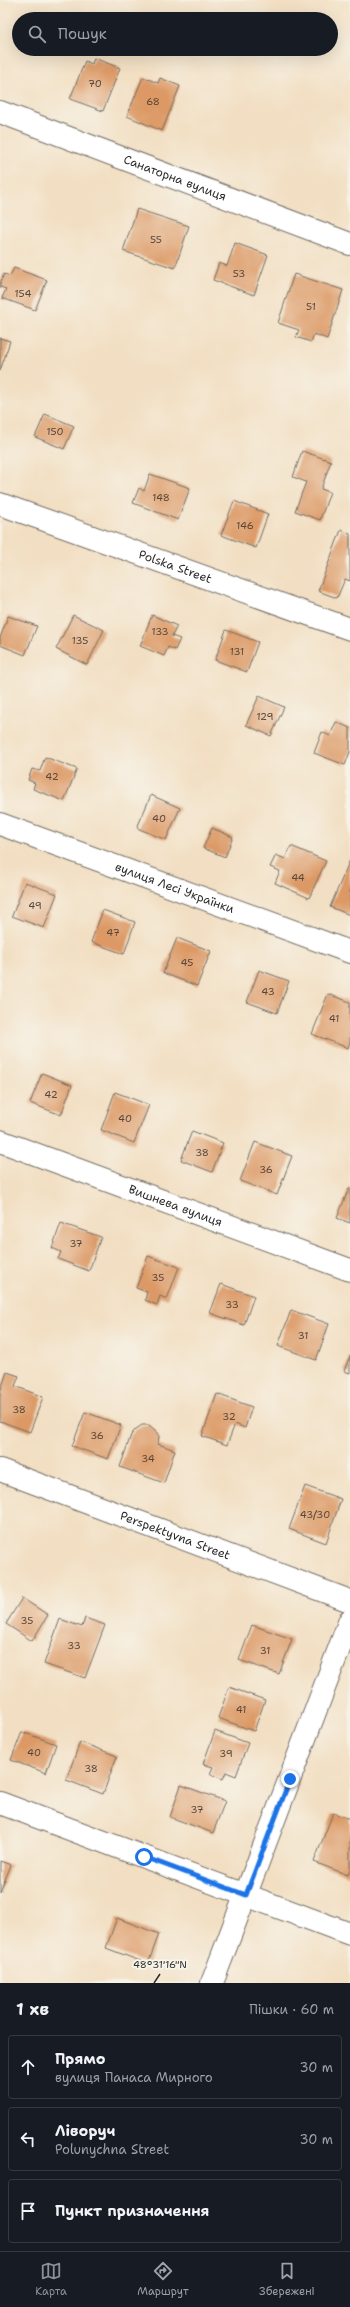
<!DOCTYPE html>
<html lang="uk">
<meta charset="utf-8">
<style>
:root{--surface:#171b24;--page:#242831;--text:#f1f3f6;--muted:#9ea1a6;--line:#363941;--accent:#8c9099}
body{margin:0;font-family:"Shantell Sans",sans-serif;background:var(--page);color:var(--text)}
.stop{position:absolute;width:12px;height:12px;margin:-9px;border:3px solid #1a73e8;border-radius:50%;background:#fff}
.stop.end{background:#1a73e8;border-color:#fff;box-shadow:0 1px 4px #0008}
.list{margin:0;padding:0;list-style:none}
h2{display:flex;justify-content:space-between;align-items:center;height:52px;margin:0;padding:0 16px;font-size:17px}
h2 small{font-size:13px;font-weight:400;color:var(--muted)}
.list li{display:grid;grid-template-columns:26px 1fr auto;gap:12px;align-items:center;box-sizing:border-box;height:64px;margin:0 8px 8px;padding:0 8px;border:1px solid var(--line);border-radius:4px}
.list b{display:block;font-size:15px;white-space:nowrap}
.list p{margin:0;font-size:13px;white-space:nowrap;color:var(--muted)}
.list em{font-size:13px;font-style:normal;color:var(--muted)}
.icon{flex:none;width:22px;height:22px;fill:none;stroke:currentColor;stroke-width:2;stroke-linecap:round;stroke-linejoin:round}
.map{position:relative;flex:none;width:350px;height:1983px;overflow:hidden}
.search{position:absolute;background:var(--surface);box-shadow:0 4px 16px #0002;left:12px;right:12px;top:12px;height:44px;display:flex;align-items:center;gap:10px;box-sizing:border-box;padding:0 14px;border-radius:22px;color:var(--muted);font-size:15px}
.sheet{height:268px;background:var(--surface)}
nav{display:flex;justify-content:space-around;align-items:center;box-sizing:border-box;height:56px;border-top:1px solid var(--line);background:var(--surface);font-size:11px;color:var(--muted)}
nav a{display:grid;justify-items:center;gap:2px}
nav .on{color:var(--accent)}
.map>svg:first-child{display:block}
.building{fill:#dc9965}
.lines{fill:none;stroke-linecap:round;stroke-linejoin:round}
.minor-casing{stroke:#716a60;stroke-width:24}
.minor{stroke:#fff;stroke-width:22}
.route{stroke:#1a73e8;stroke-width:5}
.ticks{fill:none;stroke:#2b2b2b;stroke-width:1.5}
.labels{text-anchor:middle;dominant-baseline:central;stroke-width:4;stroke-linejoin:round;paint-order:stroke}
.number-label{font-size:10px;fill:#57463a}
.street-label{font-size:12px;fill:#2b2b2b;stroke:#f7f3e8}
.ticks-label{font-size:10px;text-anchor:middle;fill:#2b2b2b;stroke:#f7f3e8;stroke-width:4;stroke-linejoin:round;paint-order:stroke}
</style>
<div class="map">
<svg width="350" height="1983" viewBox="0 0 350 1983">
<rect width="100%" height="100%" fill="#f7f3e8"/>
<filter id="ink" filterUnits="userSpaceOnUse"><feTurbulence type="fractalNoise" baseFrequency=".025" numOctaves="2"/><feDisplacementMap in="SourceGraphic" scale="8" xChannelSelector="R" yChannelSelector="G"/><feConvolveMatrix kernelMatrix="1 2 1 2 8 2 1 2 1" color-interpolation-filters="sRGB"/></filter>
<filter id="wash" filterUnits="userSpaceOnUse"><feTurbulence type="fractalNoise" baseFrequency=".012" numOctaves="4" result="noise"/><feDisplacementMap in="SourceGraphic" scale="16" xChannelSelector="R" yChannelSelector="G"/><feGaussianBlur stdDeviation="0.9" result="paint"/><feColorMatrix in="noise" values="0 0 0 0 0 0 0 0 0 0 0 0 0 0 0 0 0 1.4 0 .05"/><feComposite in="paint" operator="in"/></filter>
<g filter="url(#wash)">
<rect width="100%" height="100%" fill="#f2dfc3"/>
<g id="blocks">
<!-- building -->
<path class="building" d="M94 58 120 68 103 111 70 99 85 61 92 64Z
M143 77 158 83 160 78 180 86 162 131 127 116Z
M137 209 189 226 175 268 123 251Z
M235 243 268 255 254 295 213 280 219 263 227 266Z
M14 268 47 280 35 310 2 298 6 289 0 287V283L4 274 10 276Z
M294 274 343 290 327 339 314 334 311 342 296 337 299 330 278 323Z
M0 338 10 341 0 371Z
M45 414 74 426 64 449 35 437Z
M302 451 331 461 321 489 330 492 320 520 295 511 306 482 293 477Z
M150 474 190 488 178 520 133 503 139 488 144 491Z
M234 501 268 514 256 548 221 535Z
M341 530 350 534V581L345 579 337 598 318 591Z
M73 615 104 630 87 665 56 649Z
M152 615 177 626 172 636 180 639 175 650 168 647 164 656 140 646Z
M8 616 37 626 25 655 0 645V638Z
M226 630 258 642 247 672 215 660Z
M259 696 284 707 271 736 246 725Z
M336 722 350 728V752L345 765 314 753 322 732 330 736Z
M45 757 77 769 64 801 33 789 35 783 28 780 32 769 40 771Z
M151 795 180 808 166 840 137 828Z
M212 828 233 837 225 857 203 848Z
M291 846 326 861 309 898 275 883 280 871 270 867 276 855 285 859Z
M350 860V915L330 907Z
M25 882 57 894 44 928 12 916Z
M103 910 135 922 124 954 91 942Z
M177 938 211 951 197 986 163 973Z
M259 970 289 981 277 1013 247 1002Z
M328 994 350 1002V1042L348 1048 312 1034Z
M42 1073 72 1085 61 1115 30 1103Z
M115 1092 149 1105 134 1143 101 1130Z
M192 1131 223 1143 212 1172 181 1160Z
M255 1142 292 1156 277 1195 240 1181Z
M349 1188H350V1223L337 1218Z
M61 1223 101 1237 89 1271 58 1259 61 1252 52 1248Z
M148 1256 179 1267 167 1299 160 1296 157 1305 145 1300 147 1292 136 1288Z
M221 1284 254 1296 244 1325 210 1313Z
M291 1310 329 1324 316 1360 278 1346Z
M350 1356V1373L344 1371Z
M7 1372 19 1376 15 1386 43 1397 30 1432 0 1421V1392Z
M217 1394 252 1407 245 1428 235 1424 227 1445 202 1436Z
M85 1412 121 1425 108 1459 72 1446Z
M142 1425H149L155 1430 159 1436 158 1444 175 1450 164 1483 120 1467 131 1435 136 1429Z
M305 1486 341 1499 326 1543 289 1529Z
M22 1598 48 1615 32 1641 6 1624Z
M85 1618 105 1625 85 1678 44 1664 60 1619 82 1627Z
M252 1625 292 1639 279 1674 239 1660Z
M229 1687 265 1700 254 1731 218 1718Z
M215 1731 248 1743 236 1776 226 1772 223 1779 210 1774 213 1767 203 1764Z
M22 1732 56 1744 46 1773 11 1760Z
M80 1742 117 1756 103 1794 66 1780Z
M181 1785 225 1801 213 1833 170 1817Z
M333 1813 350 1819V1869L348 1875 314 1862Z
M0 1861 11 1865 0 1892Z
M117 1918 159 1934 148 1964 106 1948Z"/>
</g>
</g>
<g filter="url(#ink)">
<use href="#blocks" fill-opacity="0" stroke="#716a60" stroke-width="1"/>
<g class="lines">
<defs>
<g id="minor">
<path id="s1" d="M0 112 350 244"/>
<path id="s2" d="M0 504 350 629"/>
<path id="s3" d="M0 824 350 952"/>
<path id="s4" d="M0 1141 350 1270"/>
<path id="s5" d="M0 1470 350 1601"/>
<path d="M0 1803 350 1934"/>
<path d="M212 1983 350 1620"/>
</g>
</defs>
<!-- minor casing -->
<use href="#minor" class="minor-casing"/>
<!-- minor -->
<use href="#minor" class="minor"/>
</g>
</g>
<g class="lines" filter="url(#ink)">
<!-- route -->
<path class="route" d="M144 1857 246 1895 290 1779"/>
</g>
<!-- ticks -->
<path class="ticks" d="M154 1983 160 1974"/>
<g class="labels">
<!-- number labels -->
<g class="number-label">
<text x="95" y="83">70</text>
<text x="153" y="101">68</text>
<text x="156" y="239">55</text>
<text x="239" y="273">53</text>
<text x="23" y="293">154</text>
<text x="311" y="306">51</text>
<text x="55" y="431">150</text>
<text x="161" y="497">148</text>
<text x="245" y="525">146</text>
<text x="160" y="631">133</text>
<text x="80" y="640">135</text>
<text x="237" y="651">131</text>
<text x="265" y="716">129</text>
<text x="52" y="776">42</text>
<text x="159" y="818">40</text>
<text x="298" y="877">44</text>
<text x="35" y="905">49</text>
<text x="113" y="932">47</text>
<text x="187" y="962">45</text>
<text x="268" y="991">43</text>
<text x="334" y="1018">41</text>
<text x="51" y="1094">42</text>
<text x="125" y="1118">40</text>
<text x="202" y="1152">38</text>
<text x="266" y="1169">36</text>
<text x="76" y="1243">37</text>
<text x="158" y="1277">35</text>
<text x="232" y="1304">33</text>
<text x="303" y="1335">31</text>
<text x="19" y="1409">38</text>
<text x="229" y="1416">32</text>
<text x="97" y="1435">36</text>
<text x="148" y="1458">34</text>
<text x="315" y="1514">43/30</text>
<text x="27" y="1620">35</text>
<text x="74" y="1645">33</text>
<text x="265" y="1650">31</text>
<text x="241" y="1709">41</text>
<text x="34" y="1752">40</text>
<text x="226" y="1753">39</text>
<text x="91" y="1768">38</text>
<text x="197" y="1809">37</text>
</g>
<!-- street labels -->
<g class="street-label">
<text stroke="none"><textPath href="#s1" startOffset="187">Санаторна вулиця</textPath></text>
<text stroke="none"><textPath href="#s2" startOffset="186">Polska Street</textPath></text>
<text stroke="none"><textPath href="#s3" startOffset="186">вулиця Лесі Українки</textPath></text>
<text stroke="none"><textPath href="#s4" startOffset="187">Вишнева вулиця</textPath></text>
<text stroke="none"><textPath href="#s5" startOffset="187">Perspektyvna Street</textPath></text>
</g>
</g>
<g class="ticks-label">
<text x="160" y="1968">48°31'16"N</text>
</g>
</svg>
<div class="stop" style="left:144px;top:1857px"></div>
<div class="stop end" style="left:290px;top:1779px"></div>
<div class="search"><svg class="icon" aria-label="search" viewBox="0 0 24 24"><circle cx="10" cy="10" r="6"/><path d="M15 15l6 6"/></svg>Пошук</div>
</div>
<section class="sheet">
<h2>1 хв<small>Пішки · 60 m</small></h2>
<ul class="list">
<li><svg class="icon" aria-label="ahead" viewBox="0 0 24 24"><path d="M12 20V5M6 11l6-6 6 6"/></svg><div><b>Прямо</b><p>вулиця Панаса Мирного</p></div><em>30 m</em></li>
<li><svg class="icon" aria-label="left" viewBox="0 0 24 24"><path d="M17 20v-9H6M10 6l-5 5 5 5"/></svg><div><b>Ліворуч</b><p>Polunychna Street</p></div><em>30 m</em></li>
<li><svg class="icon" aria-label="arrive" viewBox="0 0 24 24"><path d="M6 21V4h12l-3 4 3 4H6"/></svg><div><b>Пункт призначення</b></div></li>
</ul>
</section>
<nav>
<a class="on"><svg class="icon" aria-label="map" viewBox="0 0 24 24"><path d="M3 6l6-2 6 2 6-2v14l-6 2-6-2-6 2zM9 4v14M15 6v14"/></svg>Карта</a>
<a><svg class="icon" aria-label="directions" viewBox="0 0 24 24"><path d="M12 3l9 9-9 9-9-9zM9 14v-3h6M13 9l2 2-2 2"/></svg>Маршрут</a>
<a><svg class="icon" aria-label="saved" viewBox="0 0 24 24"><path d="M7 4h10v16l-5-4-5 4z"/></svg>Збережені</a>
</nav>
